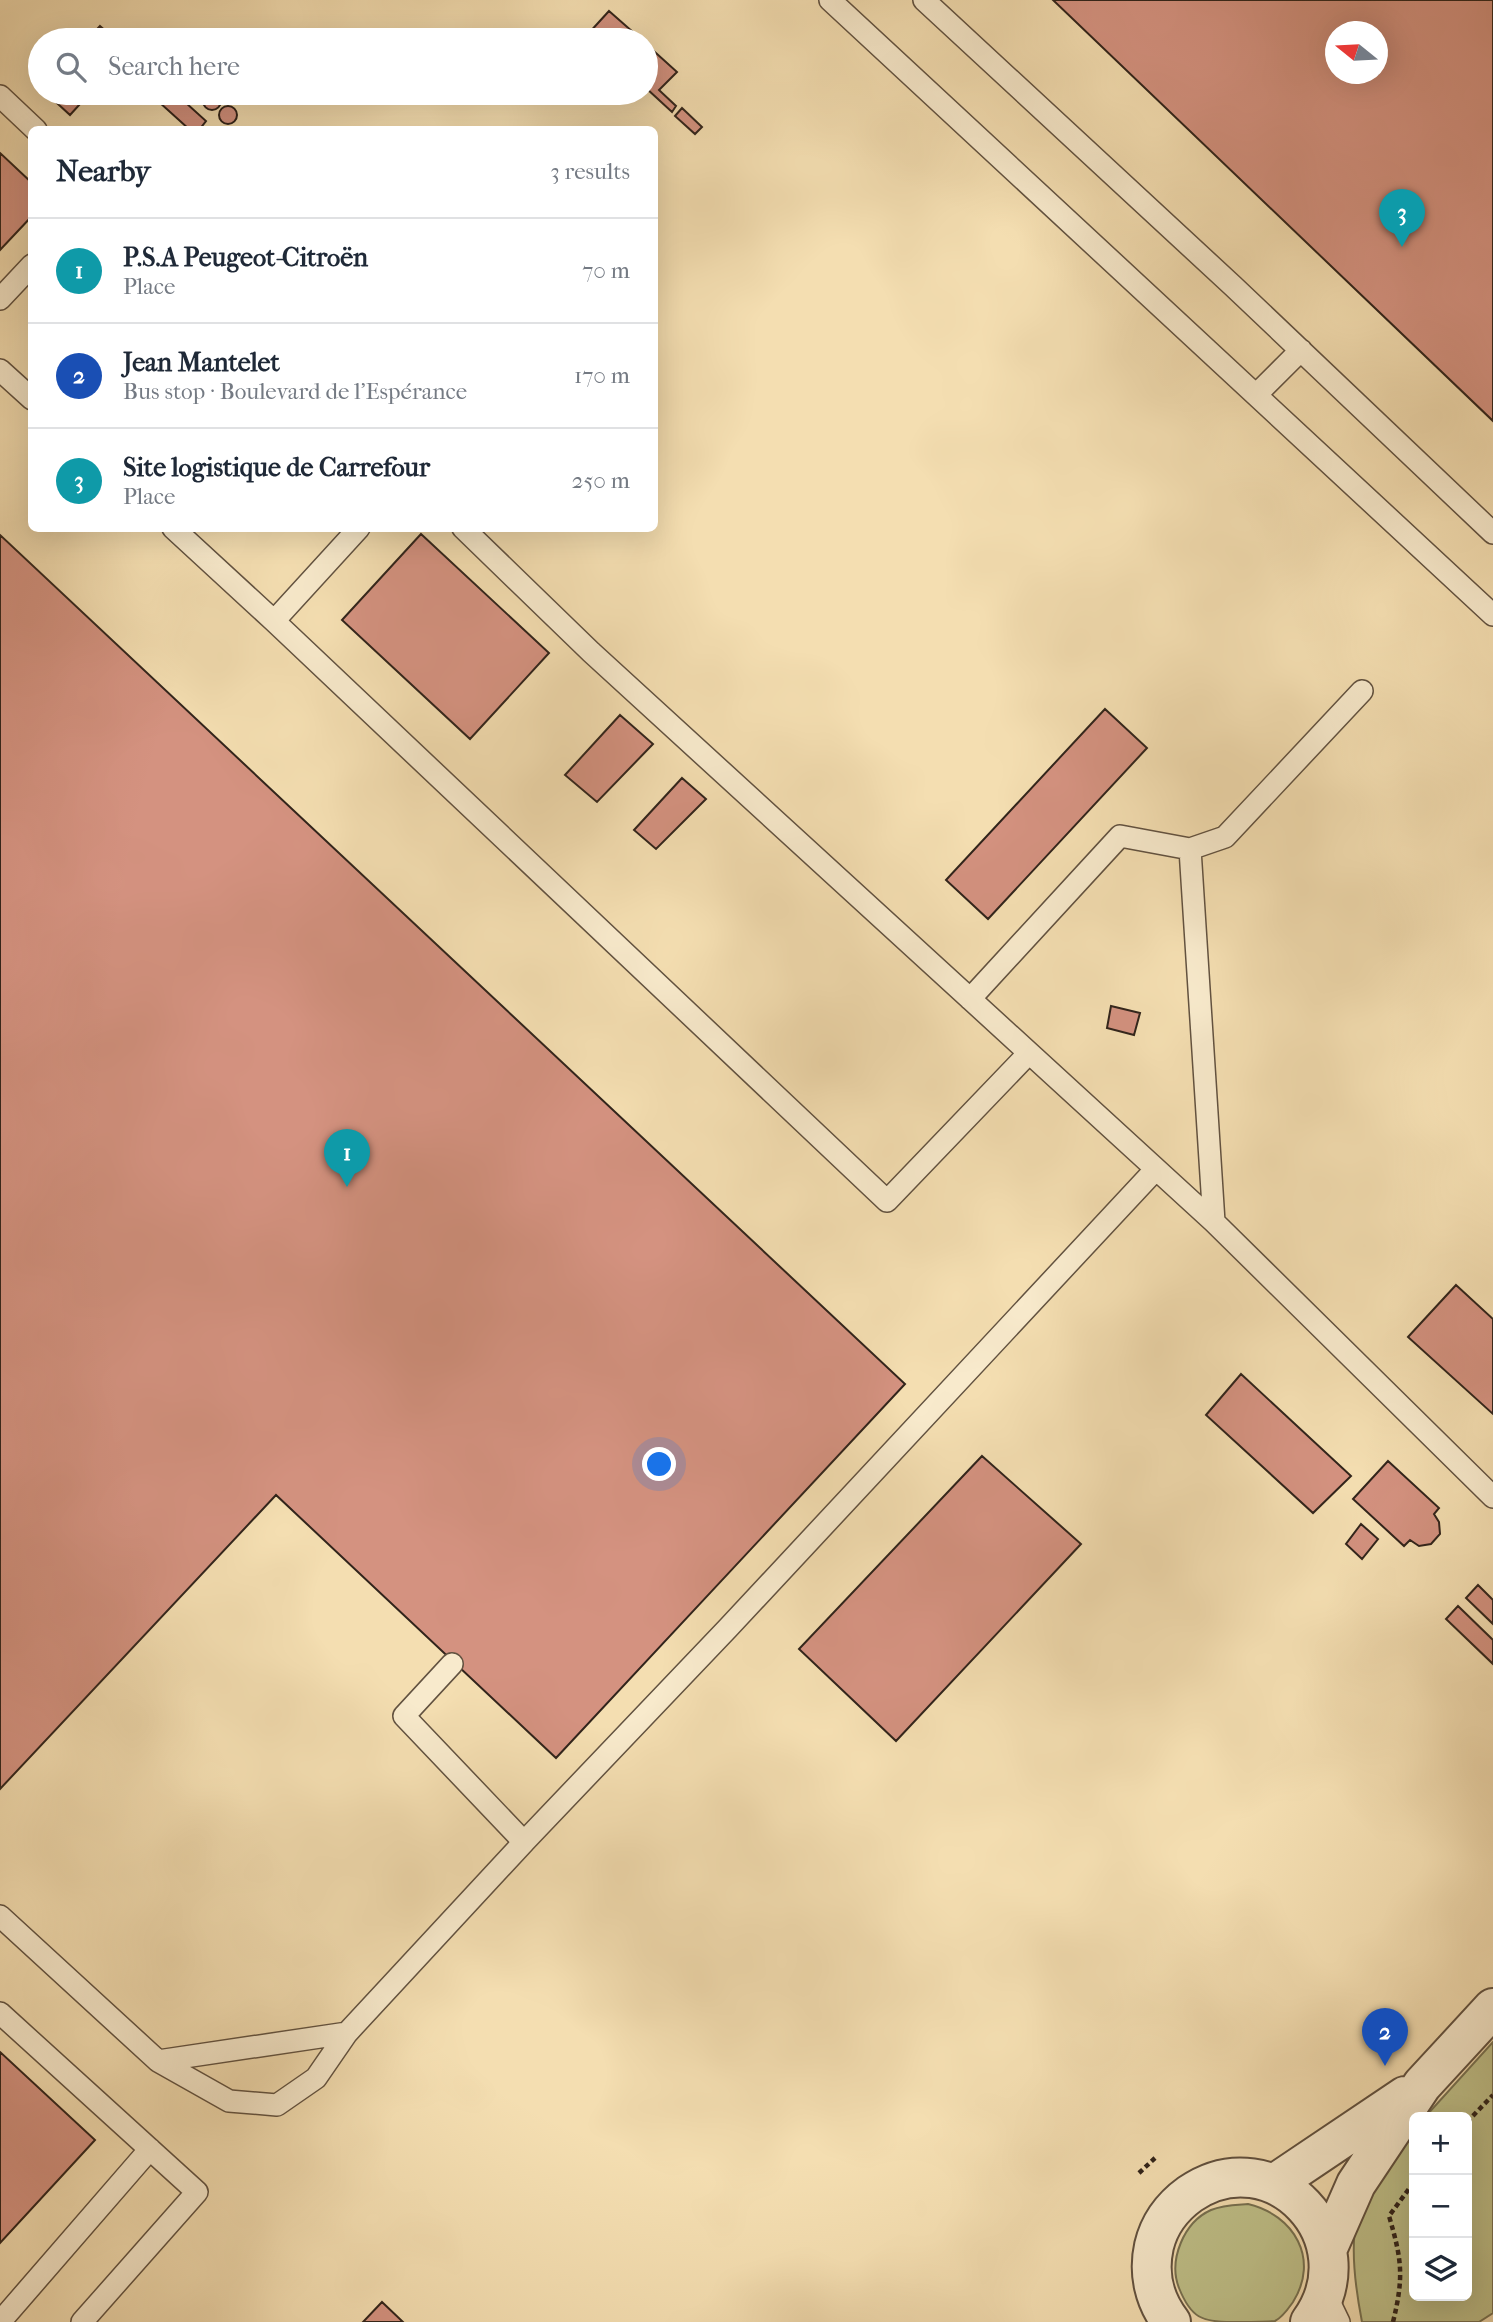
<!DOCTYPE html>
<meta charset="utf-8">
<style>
:root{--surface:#fff;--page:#f2f2f3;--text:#1f2937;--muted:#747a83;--line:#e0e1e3;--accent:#1a73e8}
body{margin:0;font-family:"IM FELL French Canon",serif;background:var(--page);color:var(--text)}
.controls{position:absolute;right:21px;bottom:21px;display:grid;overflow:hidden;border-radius:10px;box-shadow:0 7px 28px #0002}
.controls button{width:63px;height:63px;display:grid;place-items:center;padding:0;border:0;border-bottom:2px solid var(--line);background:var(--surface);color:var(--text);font:35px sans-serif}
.compass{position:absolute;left:1325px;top:21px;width:63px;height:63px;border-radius:50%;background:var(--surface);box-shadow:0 7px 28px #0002;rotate:288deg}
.you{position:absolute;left:660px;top:1465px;width:24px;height:24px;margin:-18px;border:5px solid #fff;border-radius:50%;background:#1a73e8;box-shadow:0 0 0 10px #1a73e833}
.badge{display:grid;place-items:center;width:46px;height:46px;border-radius:50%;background:var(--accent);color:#fff;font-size:23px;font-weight:700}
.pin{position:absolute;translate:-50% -58px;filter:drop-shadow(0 2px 4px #0008)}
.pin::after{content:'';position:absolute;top:37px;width:24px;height:21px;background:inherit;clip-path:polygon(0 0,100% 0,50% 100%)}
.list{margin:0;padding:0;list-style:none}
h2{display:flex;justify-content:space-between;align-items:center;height:91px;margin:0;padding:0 28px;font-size:30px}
h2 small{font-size:23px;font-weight:400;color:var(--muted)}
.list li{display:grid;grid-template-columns:46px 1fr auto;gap:21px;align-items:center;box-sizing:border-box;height:105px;padding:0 28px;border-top:2px solid var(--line)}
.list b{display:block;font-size:26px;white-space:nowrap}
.list p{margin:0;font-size:23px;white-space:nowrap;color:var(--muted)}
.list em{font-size:23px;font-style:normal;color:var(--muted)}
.icon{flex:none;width:38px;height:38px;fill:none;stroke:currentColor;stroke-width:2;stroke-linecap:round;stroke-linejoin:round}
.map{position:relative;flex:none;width:1493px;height:2322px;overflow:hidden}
.search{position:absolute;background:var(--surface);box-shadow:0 7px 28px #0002;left:28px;top:28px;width:630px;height:77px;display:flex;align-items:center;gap:18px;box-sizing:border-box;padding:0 24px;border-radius:38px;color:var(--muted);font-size:26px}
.panel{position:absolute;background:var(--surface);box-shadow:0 7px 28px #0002;left:28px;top:126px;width:630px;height:406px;border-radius:10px}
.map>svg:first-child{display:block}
.green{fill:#bfc089;stroke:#787252;stroke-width:2}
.building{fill:#d49280;stroke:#31241b;stroke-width:2;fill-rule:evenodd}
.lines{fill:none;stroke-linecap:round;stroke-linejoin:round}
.service-casing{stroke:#625240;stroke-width:24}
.tertiary-casing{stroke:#625240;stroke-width:42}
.path{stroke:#31241b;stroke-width:4.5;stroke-dasharray:5 3.5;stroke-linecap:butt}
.service{stroke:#f8eacc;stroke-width:21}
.tertiary{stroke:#f8eacc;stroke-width:38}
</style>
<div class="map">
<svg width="1493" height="2322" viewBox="0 0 1493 2322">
<rect width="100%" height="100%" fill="#f4deb1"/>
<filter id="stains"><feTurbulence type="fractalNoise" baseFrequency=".00286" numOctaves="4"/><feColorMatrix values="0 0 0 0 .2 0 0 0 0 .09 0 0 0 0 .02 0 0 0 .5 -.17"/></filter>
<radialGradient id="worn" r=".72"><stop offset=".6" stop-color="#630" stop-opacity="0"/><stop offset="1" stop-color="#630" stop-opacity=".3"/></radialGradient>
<!-- green -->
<path class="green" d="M1493 2042V2313L1479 2322H1362C1356 2291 1347 2234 1362 2205 1374 2182 1399 2152 1414 2130V2296H1467V2117H1425Z
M1248 2204C1294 2215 1320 2259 1293 2302 1288 2309 1283 2317 1275 2321 1264 2322 1244 2322 1232 2322 1202 2322 1191 2318 1179 2288 1168 2260 1184 2222 1211 2210 1223 2205 1235 2205 1248 2204Z"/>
<!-- building -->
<path class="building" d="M1053 0H1493V421ZM1336 32H1378V74H1336Z
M609 11 642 40H595L588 34Z
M100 26 116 40H87Z
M646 44 677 72 659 90 676 106 672 112 646 88Z
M203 101a9 9 0 1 1 18 0a9 9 0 1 1-18 0Z
M46 93H90L70 115Z
M168 93H175L206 121 199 130H190L159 102Z
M239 93H257L255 98 248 102 241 99Z
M219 115a9 9 0 1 1 18 0a9 9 0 1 1-18 0Z
M682 108 702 127 695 134 675 116Z
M0 153 32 183V216L0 250Z
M421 534 549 653 470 739 342 620Z
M0 535 905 1384 556 1758 276 1495 0 1789Z
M1105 709 1147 748 988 919 946 880Z
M620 715 653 744 597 802 565 775Z
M682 778 706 799 656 849 634 830Z
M1111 1006 1140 1013 1134 1035 1107 1028Z
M1456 1285 1493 1319V1414L1408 1337Z
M1241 1374 1351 1476 1313 1513 1206 1415Z
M982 1456 1081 1544 896 1741 799 1649Z
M1388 1461 1439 1508 1434 1514 1439 1522 1440 1534 1431 1544 1419 1546 1410 1540 1404 1546 1353 1499Z
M1361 1524 1378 1539 1362 1559 1346 1544Z
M1478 1585 1493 1600V1624L1466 1598Z
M1458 1606 1493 1640V1664L1446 1619Z
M0 2052 95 2140 0 2243Z
M382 2302 403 2322H363Z"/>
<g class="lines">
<defs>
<path id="service" d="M830 0 1493 615
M924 0 1233 286 1493 533
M0 96 36 130
M0 299 32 265
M0 370 32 399
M1256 395 1301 350
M173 528 274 621 887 1201 1029 1053
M463 528 591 652 1214 1222 1493 1497
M274 621 359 528
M970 999 1120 836 1190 849
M1214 1222 1190 849 1225 837 1362 691
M452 1664 404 1716 524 1842 728 1628 1156 1169
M0 1916 158 2061 347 2033 524 1842
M0 2013 197 2192 82 2322
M158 2061 229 2101 277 2105 316 2078 347 2033
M1325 2293 1339 2322
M0 2322 150 2149"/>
<path id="tertiary" d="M1274 2184 1405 2096
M1327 2250 1356 2184 1422 2085 1493 2008
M1171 2322C1154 2300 1148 2273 1154 2246 1159 2225 1172 2207 1190 2194 1273 2137 1370 2239 1310 2322"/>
</defs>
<!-- service casing -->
<use href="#service" class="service-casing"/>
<!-- tertiary casing -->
<use href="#tertiary" class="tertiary-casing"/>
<!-- path -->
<path class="path" d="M1467 2122 1493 2095
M1139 2173 1155 2158
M1393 2322C1404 2277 1402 2260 1389 2216L1414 2182"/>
<!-- service -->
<use href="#service" class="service"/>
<!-- tertiary -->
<use href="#tertiary" class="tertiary"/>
</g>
<rect width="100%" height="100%" filter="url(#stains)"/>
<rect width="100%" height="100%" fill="url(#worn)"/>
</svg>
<div class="controls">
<button>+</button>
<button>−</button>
<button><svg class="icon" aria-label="layers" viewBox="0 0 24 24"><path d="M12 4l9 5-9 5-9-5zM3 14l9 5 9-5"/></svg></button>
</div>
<svg class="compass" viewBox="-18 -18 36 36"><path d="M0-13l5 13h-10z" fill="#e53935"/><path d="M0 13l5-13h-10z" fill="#747a83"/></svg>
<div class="you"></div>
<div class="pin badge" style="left:347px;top:1187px;background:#0f9aa8">1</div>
<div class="pin badge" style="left:1385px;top:2066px;background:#1a4fb4">2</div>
<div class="pin badge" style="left:1402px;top:247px;background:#0f9aa8">3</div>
<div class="search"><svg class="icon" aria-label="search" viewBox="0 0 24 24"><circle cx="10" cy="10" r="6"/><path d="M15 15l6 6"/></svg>Search here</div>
<section class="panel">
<h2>Nearby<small>3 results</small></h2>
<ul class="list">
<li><span class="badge" style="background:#0f9aa8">1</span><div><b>P.S.A Peugeot-Citroën</b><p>Place</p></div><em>70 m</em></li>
<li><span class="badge" style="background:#1a4fb4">2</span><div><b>Jean Mantelet</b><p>Bus stop · Boulevard de l'Espérance</p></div><em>170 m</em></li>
<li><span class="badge" style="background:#0f9aa8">3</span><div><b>Site logistique de Carrefour</b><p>Place</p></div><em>250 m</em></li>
</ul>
</section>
</div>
